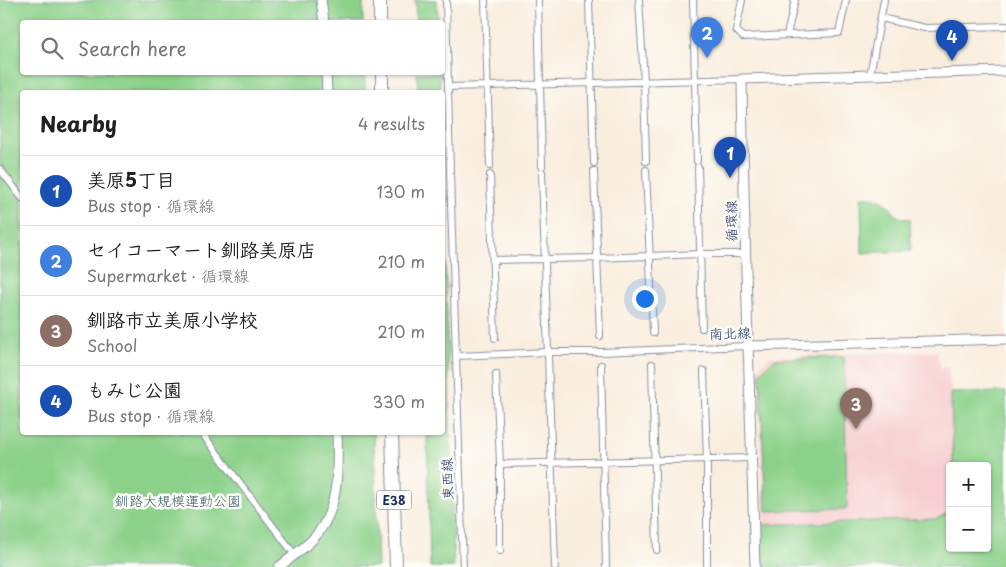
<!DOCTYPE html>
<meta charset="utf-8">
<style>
:root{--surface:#fff;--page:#f2f2f2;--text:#202124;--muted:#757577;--line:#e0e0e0;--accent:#0b8043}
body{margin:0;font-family:"Playpen Sans","Klee One",sans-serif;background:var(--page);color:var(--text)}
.controls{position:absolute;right:15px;bottom:15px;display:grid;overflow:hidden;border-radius:5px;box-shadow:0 1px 4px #0004}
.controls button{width:45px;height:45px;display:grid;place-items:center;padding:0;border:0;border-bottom:1px solid var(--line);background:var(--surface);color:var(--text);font:25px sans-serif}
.you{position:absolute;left:644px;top:298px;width:18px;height:18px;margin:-12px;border:4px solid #fff;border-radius:50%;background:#1a73e8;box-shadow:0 0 0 8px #1a73e833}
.badge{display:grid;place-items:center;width:32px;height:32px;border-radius:50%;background:var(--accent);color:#fff;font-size:16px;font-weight:700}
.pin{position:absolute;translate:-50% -41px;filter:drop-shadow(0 1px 2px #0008)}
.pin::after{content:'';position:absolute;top:26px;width:18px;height:15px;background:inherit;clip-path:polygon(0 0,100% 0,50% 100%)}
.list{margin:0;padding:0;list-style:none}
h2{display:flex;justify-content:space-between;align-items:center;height:65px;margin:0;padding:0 20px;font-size:21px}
h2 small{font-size:16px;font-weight:400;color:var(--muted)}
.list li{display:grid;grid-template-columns:32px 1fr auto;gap:15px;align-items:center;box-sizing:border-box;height:70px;padding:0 20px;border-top:1px solid var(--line)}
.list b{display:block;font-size:19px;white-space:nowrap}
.list p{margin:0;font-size:16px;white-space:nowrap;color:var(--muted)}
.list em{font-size:16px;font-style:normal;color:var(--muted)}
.icon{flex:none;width:28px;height:28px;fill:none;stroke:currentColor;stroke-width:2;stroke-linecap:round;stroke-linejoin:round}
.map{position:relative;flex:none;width:1006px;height:567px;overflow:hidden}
.search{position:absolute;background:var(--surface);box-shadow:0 1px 4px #0004;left:20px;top:20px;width:425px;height:55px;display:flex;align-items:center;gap:12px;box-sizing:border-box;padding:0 18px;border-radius:5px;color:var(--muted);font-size:19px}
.panel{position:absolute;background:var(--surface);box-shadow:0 1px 4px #0004;left:20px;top:90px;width:425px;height:345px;border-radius:5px}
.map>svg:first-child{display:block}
.built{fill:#f7cfd1}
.green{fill:#8cd18a;stroke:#548074}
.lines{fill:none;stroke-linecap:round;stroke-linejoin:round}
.stream{stroke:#43b2bd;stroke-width:2.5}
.street-casing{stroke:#8a8e9e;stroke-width:8}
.secondary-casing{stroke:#8a8e9e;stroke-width:11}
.highway-casing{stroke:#8a8e9e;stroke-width:14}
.street{stroke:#fff;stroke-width:6}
.secondary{stroke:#fff;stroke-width:9}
.highway{stroke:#fff;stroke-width:12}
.labels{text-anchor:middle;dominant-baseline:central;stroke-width:5;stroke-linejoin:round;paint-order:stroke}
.shield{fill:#fdfcf7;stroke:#5f6c8c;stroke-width:1}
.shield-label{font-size:12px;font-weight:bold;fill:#1b2f5e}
.street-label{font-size:14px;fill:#1b2f5e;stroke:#fdfcf7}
.park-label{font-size:14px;fill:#3d606b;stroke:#fdfcf7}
</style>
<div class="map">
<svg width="1006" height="567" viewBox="0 0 1006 567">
<rect width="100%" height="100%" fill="#fdfcf7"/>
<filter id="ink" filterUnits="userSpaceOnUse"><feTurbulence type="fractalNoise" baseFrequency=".02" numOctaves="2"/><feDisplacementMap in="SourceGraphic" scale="10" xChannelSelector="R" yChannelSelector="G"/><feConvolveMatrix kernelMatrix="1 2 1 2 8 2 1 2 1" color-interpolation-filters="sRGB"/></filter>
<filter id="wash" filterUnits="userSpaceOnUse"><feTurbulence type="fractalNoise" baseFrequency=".0096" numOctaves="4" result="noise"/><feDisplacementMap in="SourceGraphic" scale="20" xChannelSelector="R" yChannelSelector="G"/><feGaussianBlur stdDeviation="1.12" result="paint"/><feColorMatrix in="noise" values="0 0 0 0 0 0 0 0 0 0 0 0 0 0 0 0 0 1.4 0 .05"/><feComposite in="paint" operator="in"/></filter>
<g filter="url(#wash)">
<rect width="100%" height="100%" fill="#f9eede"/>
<!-- built -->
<path class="built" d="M890 352H937L941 368 948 367 951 393 953 466H950V512L936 519 764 525 758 368 769 357Z"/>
<!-- green -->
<path class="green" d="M0 0H363V22H22V72L365 73V92H22V432L374 433 378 567H0Z
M415 0H437L438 22H416Z
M417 73H440V92H418Z
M443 175 454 567H430L427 433 442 432Z
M861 197C869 197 877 197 884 202 897 211 891 218 910 219L911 251 862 253Z
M844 357 847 509 766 511 760 373 774 359Z
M1006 392V567H755L753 525 936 519 950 512V548H987V466H953L951 393Z"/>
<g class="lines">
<!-- stream -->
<path class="stream" d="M0 562 4 567"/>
</g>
</g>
<g filter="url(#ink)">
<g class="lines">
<defs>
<path id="street" d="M446 0 450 173 463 567
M485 0 490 166
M538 0 542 166
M589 0 594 163
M639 0 644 81 646 161
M693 0 697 161
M742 0 736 30 743 37 839 33 846 0
M881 18 924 28 1006 26
M787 35 795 0
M870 75 884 0
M448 87 742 79
M698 167 702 328
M0 169 22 198
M646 170 653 333
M594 171 600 336
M542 172 555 567
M490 175 495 338
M493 260 597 258 701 254H745
M456 356 548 352H601L747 346
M652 364 657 550
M601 365 606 566
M704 371 707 459V565
M496 374 500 464V551
M201 432 295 555
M500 464 752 458"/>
<path id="secondary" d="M321 0 324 22
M326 72 327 92
M747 346 1006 339
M279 567C290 558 302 550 312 540 340 512 338 469 337 432
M755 567C750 404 744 242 742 79L1006 71"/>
<path id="highway" d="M380 0V22
M382 72V92
M392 432 396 567"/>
</defs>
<!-- street casing -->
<use href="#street" class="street-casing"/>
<!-- secondary casing -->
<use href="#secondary" class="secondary-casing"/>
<!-- highway casing -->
<use href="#highway" class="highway-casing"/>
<!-- street -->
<use href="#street" class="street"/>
<!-- secondary -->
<use href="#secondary" class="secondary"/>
<!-- highway -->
<use href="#highway" class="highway"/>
</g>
</g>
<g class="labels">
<!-- shield labels -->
<rect class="shield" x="376.5" y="490.5" width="35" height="19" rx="4"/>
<g class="shield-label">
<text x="394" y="500">E38</text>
</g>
<!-- street labels -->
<g class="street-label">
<text transform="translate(731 221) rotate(-91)">循環線</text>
<text transform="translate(730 333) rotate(-2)">南北線</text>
<text transform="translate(447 479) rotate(-92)">東西線</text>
</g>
<!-- park labels -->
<g class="park-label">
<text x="178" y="500">釧路大規模運動公園</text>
</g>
</g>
</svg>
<div class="controls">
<button>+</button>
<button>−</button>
</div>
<div class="you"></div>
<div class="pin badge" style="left:730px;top:178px;background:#1a4fb4">1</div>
<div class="pin badge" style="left:707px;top:58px;background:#3f7fe0">2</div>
<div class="pin badge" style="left:856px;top:429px;background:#8d6e63">3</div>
<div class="pin badge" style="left:952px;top:61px;background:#1a4fb4">4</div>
<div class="search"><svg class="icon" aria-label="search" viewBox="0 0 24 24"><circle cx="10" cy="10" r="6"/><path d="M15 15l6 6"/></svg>Search here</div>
<section class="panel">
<h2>Nearby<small>4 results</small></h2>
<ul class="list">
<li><span class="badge" style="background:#1a4fb4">1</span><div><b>美原5丁目</b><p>Bus stop · 循環線</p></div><em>130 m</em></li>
<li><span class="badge" style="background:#3f7fe0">2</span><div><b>セイコーマート釧路美原店</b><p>Supermarket · 循環線</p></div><em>210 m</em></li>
<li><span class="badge" style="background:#8d6e63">3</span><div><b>釧路市立美原小学校</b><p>School</p></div><em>210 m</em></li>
<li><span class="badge" style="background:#1a4fb4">4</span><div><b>もみじ公園</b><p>Bus stop · 循環線</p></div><em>330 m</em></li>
</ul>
</section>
</div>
